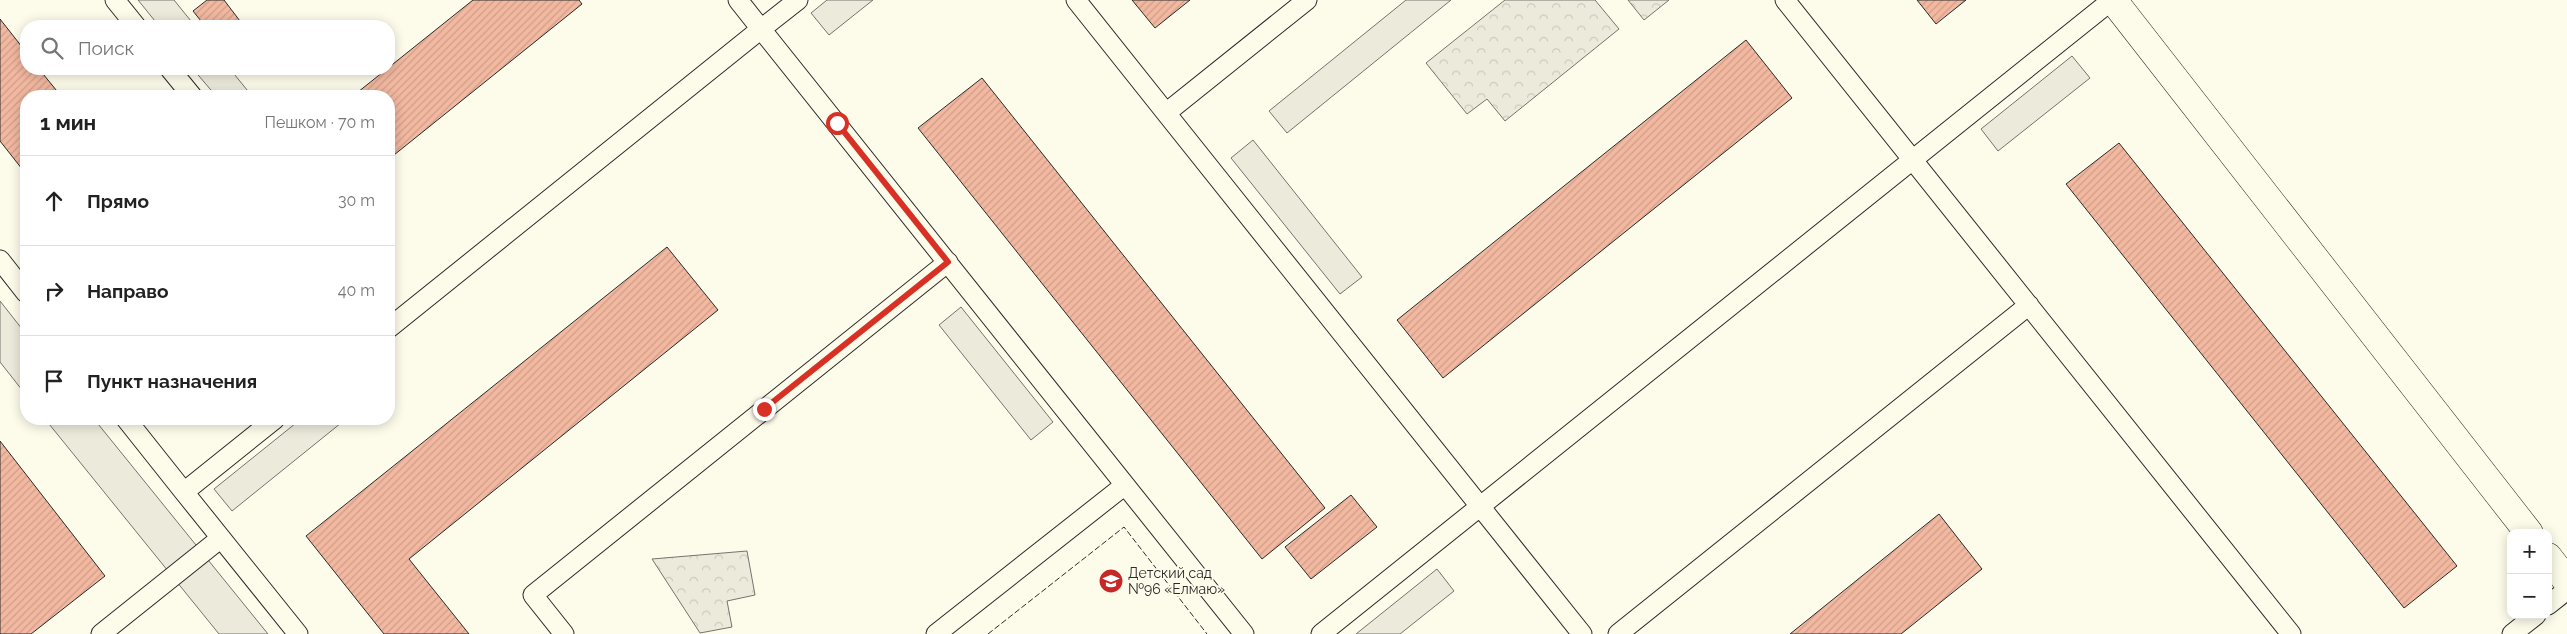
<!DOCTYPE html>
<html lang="ru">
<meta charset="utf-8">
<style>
:root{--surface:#fff;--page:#f2f2f2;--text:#222;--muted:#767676;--line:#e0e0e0}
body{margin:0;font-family:Raleway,sans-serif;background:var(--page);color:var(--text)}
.controls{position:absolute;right:15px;bottom:15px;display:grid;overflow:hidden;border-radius:10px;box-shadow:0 2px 12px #0003}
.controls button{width:45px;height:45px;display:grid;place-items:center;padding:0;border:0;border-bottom:1px solid var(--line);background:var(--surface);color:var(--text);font:25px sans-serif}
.stop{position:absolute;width:15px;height:15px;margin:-11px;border:4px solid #d93025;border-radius:50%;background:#fff}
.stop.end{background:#d93025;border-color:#fff;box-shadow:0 1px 5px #0008}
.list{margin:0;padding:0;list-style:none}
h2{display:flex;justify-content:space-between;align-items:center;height:65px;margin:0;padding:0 20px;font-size:21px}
h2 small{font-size:16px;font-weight:400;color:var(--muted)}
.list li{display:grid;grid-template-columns:32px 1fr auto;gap:15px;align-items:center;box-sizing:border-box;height:90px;padding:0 20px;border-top:1px solid var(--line)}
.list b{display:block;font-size:19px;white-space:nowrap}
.list em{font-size:16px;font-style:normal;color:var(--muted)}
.icon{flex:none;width:28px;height:28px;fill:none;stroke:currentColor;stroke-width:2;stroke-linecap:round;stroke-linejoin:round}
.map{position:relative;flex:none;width:2567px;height:634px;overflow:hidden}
.search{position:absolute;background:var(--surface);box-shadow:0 2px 12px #0003;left:20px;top:20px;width:375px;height:55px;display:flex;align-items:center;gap:12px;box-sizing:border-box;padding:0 18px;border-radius:20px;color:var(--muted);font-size:19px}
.panel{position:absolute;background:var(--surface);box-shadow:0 2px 12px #0003;left:20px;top:90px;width:375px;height:335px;border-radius:20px}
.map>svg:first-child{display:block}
.forest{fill:url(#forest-crowns);stroke:#74746e}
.parking{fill:#eceadb;stroke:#74746e}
.building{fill:url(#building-hatch);stroke:#2b2b2b}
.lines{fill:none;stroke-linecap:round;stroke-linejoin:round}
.lane-casing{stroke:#2b2b2b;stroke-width:21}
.street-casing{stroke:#2b2b2b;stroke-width:29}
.lane{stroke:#fdfbea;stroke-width:19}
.street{stroke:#fdfbea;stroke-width:28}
.fence{stroke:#2b2b2b;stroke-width:1;stroke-dasharray:6 2.5;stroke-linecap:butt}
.route{stroke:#d93025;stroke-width:6}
.labels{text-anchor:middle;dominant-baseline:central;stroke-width:4;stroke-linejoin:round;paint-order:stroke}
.poi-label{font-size:14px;fill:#2b2b2b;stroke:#fdfbea;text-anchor:start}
</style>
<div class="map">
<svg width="2567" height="634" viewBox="0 0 2567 634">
<defs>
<pattern id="forest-crowns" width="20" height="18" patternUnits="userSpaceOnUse" patternTransform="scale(1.25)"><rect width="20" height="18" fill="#ecebdb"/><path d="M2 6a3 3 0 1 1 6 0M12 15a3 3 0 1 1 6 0" fill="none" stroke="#cbcabc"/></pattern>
<pattern id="building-hatch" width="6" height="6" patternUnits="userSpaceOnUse" patternTransform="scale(1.25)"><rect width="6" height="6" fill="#f2b8a0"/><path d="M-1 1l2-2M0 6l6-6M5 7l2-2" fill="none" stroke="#d09e8a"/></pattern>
</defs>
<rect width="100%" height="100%" fill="#fdfbea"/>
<!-- forest -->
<path class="forest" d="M1505 0H1595L1619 29 1505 121 1487 99 1467 114 1426 63Z
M1628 0H1669L1644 20Z
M747 551 755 595 727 601 732 627 700 633 652 559Z"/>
<!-- parking -->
<path class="parking" d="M138 0H174L195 26H159Z
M827 0H873L829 35 811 13Z
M1406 0H1451L1287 133 1269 111Z
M2072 56 2090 78 1998 151 1981 129Z
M193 69H230L252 96H216Z
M1253 140 1362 277 1340 294 1231 158Z
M0 301 26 334V395L0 362Z
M961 307 1053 422 1031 440 939 325Z
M45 419H94L268 634H219Z
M301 419H346L232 511 214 489Z
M1437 569 1454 591 1400 634H1356Z"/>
<!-- building -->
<path class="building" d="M207 0H224L240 21 233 26H205L193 11Z
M473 0H579L582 4 389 159V96H353Z
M1132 0H1190L1155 28Z
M1917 0H1966L1936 24Z
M0 19 26 52V69H39L61 96H26V174L0 141Z
M1746 40 1792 98 1443 378 1397 320Z
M982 78 1325 508 1262 559 918 128Z
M2119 143 2457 566 2404 608 2066 184Z
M667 247 718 310 409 559 469 634H384L306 536Z
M0 441 105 576 31 634H0Z
M1351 495 1377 527 1311 579 1285 547Z
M1939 514 1982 569 1901 634H1790Z"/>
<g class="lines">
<defs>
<path id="lane" d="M115 0 136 26
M738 0 761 29 798 0
M1076 0 1166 113 1307 0
M1785 0 2291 634
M170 69 192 96
M1166 113 1582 634
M0 260 26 293
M389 328 761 29 1244 634
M126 419 184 492 275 419
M184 492 298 634
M2548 605 2567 590
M101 634 221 538
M564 634 533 595 948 262
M936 634 1125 485
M1321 634 2112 0
M1618 634 2029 305
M2512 634 2536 615"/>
<path id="street" d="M2113 0 2529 533
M2548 557 2567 581"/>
</defs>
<!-- lane casing -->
<use href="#lane" class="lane-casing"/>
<!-- street casing -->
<use href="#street" class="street-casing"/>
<!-- lane -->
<use href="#lane" class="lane"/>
<!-- street -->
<use href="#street" class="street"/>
<!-- fence -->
<path class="fence" d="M988 634 1124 527 1207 634"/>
</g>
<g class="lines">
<!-- route -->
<path class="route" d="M764 409 948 262 837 123"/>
</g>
<!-- icons -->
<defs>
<symbol id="school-disc" viewBox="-11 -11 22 22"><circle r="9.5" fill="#c62828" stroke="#fdfbea"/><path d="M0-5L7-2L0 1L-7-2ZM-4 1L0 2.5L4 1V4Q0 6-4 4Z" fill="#fff"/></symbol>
</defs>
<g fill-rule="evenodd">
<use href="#school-disc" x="1097" y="567" width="28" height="28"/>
</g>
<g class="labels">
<!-- poi labels -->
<g class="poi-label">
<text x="1128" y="573">Детский сад<tspan x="1128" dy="16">№96 «Елмаю»</tspan></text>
</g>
</g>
</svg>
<div class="controls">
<button>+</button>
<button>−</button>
</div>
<div class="stop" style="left:837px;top:123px"></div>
<div class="stop end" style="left:764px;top:409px"></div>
<div class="search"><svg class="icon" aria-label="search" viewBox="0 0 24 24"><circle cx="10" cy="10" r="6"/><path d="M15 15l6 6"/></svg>Поиск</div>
<section class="panel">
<h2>1 мин<small>Пешком · 70 m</small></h2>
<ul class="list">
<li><svg class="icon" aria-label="ahead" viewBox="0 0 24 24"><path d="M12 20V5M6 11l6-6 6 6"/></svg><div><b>Прямо</b></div><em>30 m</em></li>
<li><svg class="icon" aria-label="right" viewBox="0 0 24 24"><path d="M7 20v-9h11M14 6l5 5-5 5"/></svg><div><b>Направо</b></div><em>40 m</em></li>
<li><svg class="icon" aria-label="arrive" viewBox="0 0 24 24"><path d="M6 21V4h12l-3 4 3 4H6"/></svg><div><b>Пункт назначения</b></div></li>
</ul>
</section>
</div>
